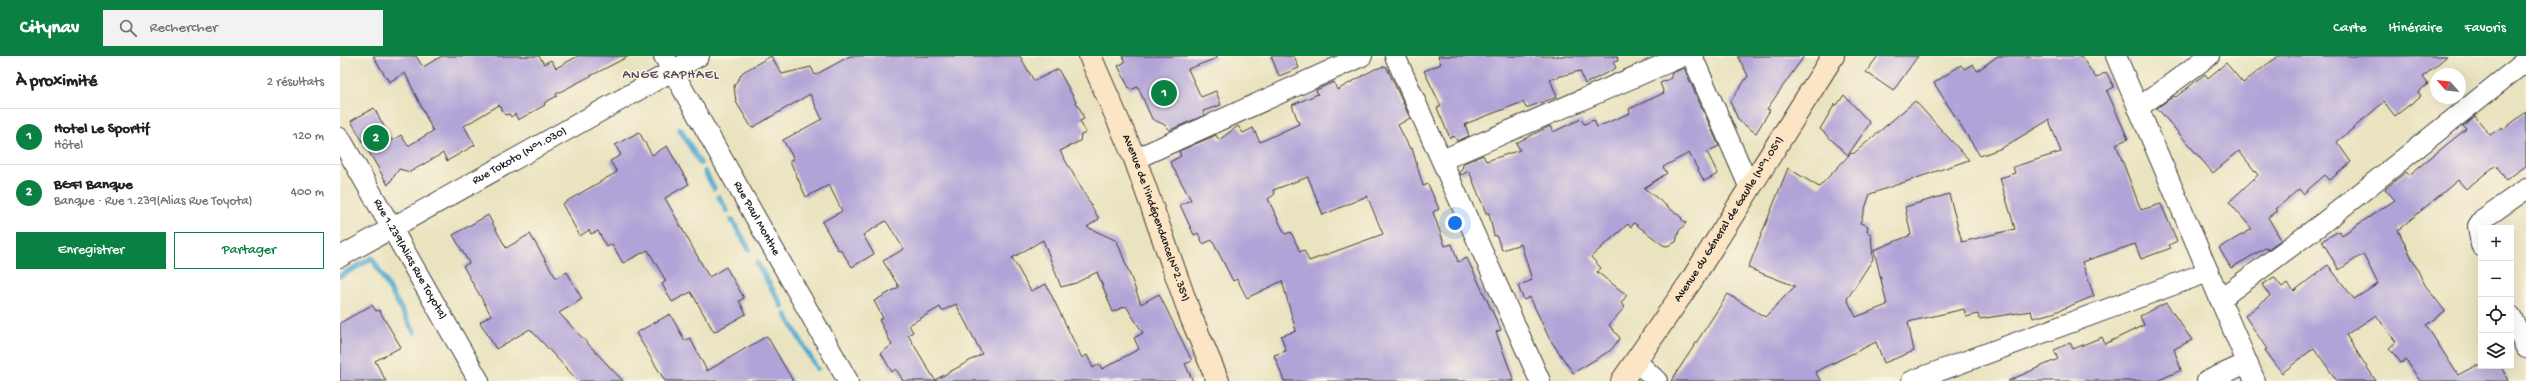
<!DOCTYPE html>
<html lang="fr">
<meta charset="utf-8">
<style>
:root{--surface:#fff;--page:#f2f2f2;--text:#202124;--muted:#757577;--line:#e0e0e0;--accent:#0b8043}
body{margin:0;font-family:"Gochi Hand",sans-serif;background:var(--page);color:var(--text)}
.controls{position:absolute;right:12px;bottom:12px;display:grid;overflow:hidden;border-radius:0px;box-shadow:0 4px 16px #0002}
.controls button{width:36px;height:36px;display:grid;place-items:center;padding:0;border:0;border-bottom:1px solid var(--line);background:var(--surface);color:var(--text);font:20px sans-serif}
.compass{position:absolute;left:2090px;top:12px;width:36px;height:36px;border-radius:50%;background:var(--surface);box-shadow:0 4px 16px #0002;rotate:297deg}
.you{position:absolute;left:1115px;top:167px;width:14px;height:14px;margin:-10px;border:3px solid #fff;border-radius:50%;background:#1a73e8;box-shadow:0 0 0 6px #1a73e833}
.badge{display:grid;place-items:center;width:26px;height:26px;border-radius:50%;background:var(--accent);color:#fff;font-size:13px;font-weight:700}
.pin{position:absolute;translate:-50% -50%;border:2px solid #fff;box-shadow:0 1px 4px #0006}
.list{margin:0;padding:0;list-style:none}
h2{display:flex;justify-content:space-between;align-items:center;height:52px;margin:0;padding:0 16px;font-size:17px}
h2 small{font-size:13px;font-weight:400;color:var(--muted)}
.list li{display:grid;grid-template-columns:26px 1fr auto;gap:12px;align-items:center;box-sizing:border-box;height:56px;padding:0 16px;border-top:1px solid var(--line)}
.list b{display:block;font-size:15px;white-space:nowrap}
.list p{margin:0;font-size:13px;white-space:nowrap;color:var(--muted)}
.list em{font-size:13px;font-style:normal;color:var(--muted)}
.actions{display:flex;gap:8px;padding:12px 16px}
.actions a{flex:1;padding:9px 0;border:1px solid var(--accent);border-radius:0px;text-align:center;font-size:14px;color:var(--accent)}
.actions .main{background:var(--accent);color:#fff}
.icon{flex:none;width:22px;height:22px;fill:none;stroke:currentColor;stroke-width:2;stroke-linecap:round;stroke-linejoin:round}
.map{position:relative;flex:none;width:2186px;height:325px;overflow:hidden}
header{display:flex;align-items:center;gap:24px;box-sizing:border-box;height:56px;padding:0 20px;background:var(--accent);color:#fff}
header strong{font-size:19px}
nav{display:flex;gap:22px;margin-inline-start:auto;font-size:14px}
.search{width:280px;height:36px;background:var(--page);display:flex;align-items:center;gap:10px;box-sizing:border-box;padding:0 14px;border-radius:0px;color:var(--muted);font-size:15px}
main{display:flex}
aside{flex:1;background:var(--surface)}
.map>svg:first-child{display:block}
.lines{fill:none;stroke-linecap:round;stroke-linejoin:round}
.stream{stroke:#52aacf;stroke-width:5.5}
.building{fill:#b0a3d7;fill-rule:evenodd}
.minor-casing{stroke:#3b3a35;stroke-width:22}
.secondary-casing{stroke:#3b3a35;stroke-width:24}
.minor{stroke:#fff;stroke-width:20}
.secondary{stroke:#fce5c4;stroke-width:22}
.labels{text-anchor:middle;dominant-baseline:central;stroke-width:3;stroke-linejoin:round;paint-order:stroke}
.street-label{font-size:12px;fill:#1c1c1c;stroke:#fcf5e5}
.neighbourhood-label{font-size:13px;letter-spacing:1px;fill:#504b5d;stroke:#fcf5e5}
</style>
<header>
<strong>Citynav</strong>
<div class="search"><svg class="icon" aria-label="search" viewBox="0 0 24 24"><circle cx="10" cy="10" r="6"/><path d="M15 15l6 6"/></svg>Rechercher</div>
<nav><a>Carte</a><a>Itinéraire</a><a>Favoris</a></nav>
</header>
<main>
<aside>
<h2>À proximité<small>2 résultats</small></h2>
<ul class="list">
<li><span class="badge">1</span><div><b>Hotel Le Sportif</b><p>Hôtel</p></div><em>120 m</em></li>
<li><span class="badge">2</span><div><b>BGFI Banque</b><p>Banque · Rue 1.239(Alias Rue Toyota)</p></div><em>400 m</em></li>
</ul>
<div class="actions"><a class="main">Enregistrer</a><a>Partager</a></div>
</aside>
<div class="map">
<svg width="2186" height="325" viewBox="0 0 2186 325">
<rect width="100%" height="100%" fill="#fcf5e5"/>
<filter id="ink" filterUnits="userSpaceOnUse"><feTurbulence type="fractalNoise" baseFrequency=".025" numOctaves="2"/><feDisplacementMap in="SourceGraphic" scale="8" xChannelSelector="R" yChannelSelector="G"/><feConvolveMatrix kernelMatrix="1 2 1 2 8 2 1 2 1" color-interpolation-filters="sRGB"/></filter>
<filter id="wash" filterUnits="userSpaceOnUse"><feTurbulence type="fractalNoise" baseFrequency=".012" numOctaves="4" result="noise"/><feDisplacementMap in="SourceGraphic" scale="16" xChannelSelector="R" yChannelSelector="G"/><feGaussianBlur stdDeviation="0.9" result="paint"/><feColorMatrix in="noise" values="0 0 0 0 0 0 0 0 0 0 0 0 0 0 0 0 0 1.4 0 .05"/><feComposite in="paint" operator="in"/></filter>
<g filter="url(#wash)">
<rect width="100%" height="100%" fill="#eae3c0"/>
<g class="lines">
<!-- stream -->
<path class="stream" d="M340 73 360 107
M365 116 374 132
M379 141 387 155
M392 164 409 193
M417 207 442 250
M0 220 32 202 74 276
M446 259 477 313"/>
</g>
<g id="blocks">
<!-- building -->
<path class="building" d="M33 0H76L83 11 102 0H199L204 8 211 4 216 12 238 0H289L216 38 217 40 204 47 205 49 178 64 175 58 171 61 169 58 165 59 159 49 124 70 135 89 107 105 103 97 70 116 59 113 48 129 11 65 34 52 52 85 61 79 68 90 93 75 65 17 49 26Z
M431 0 442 18 471 11 475 19 510 0H680L694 25 718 13 741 55 744 63 740 65 746 77 741 79 740 85 720 95 759 163 747 171 777 185 801 248 819 238 852 305 845 308 853 325H563L556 313 552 316 541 297 552 289 539 264 543 262 534 245 559 231 543 205 564 193 546 165 523 179 534 198 512 211 500 193 498 194 482 166 502 155 489 129 466 141 450 105 454 103 443 84 482 63 470 38 412 72 396 46 394 30 403 16ZM703 184 721 231 736 227 757 216 773 256 786 250 803 277 794 282 799 293 762 313 759 308 753 312 747 299 742 302 706 228 691 235 672 202ZM616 248 642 298 595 324 568 279 573 276 569 269 600 251 602 255Z
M782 0H877V2L848 13 861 41 876 35 881 49 863 55 865 59 830 74 825 69 812 63 798 31 790 34 778 10 785 6Z
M931 0H954L959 12 939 20Z
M1098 0H1277L1278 5 1273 6 1276 12 1245 28 1240 15 1210 23 1217 41 1186 52 1183 46 1125 68 1129 80 1117 85 1114 80 1110 82 1097 52 1101 50 1084 15 1101 8Z
M1398 0H1464L1427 53 1430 54 1416 77 1399 65 1390 46 1408 20Z
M1538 0H1578L1553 35 1526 16Z
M1658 0H1741L1756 22 1766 16 1774 31 1767 35 1788 83 1776 88 1801 154 1821 148 1837 185 1829 189 1831 192 1801 203 1795 188 1742 206 1754 240 1713 257 1693 262 1691 255 1639 263 1638 258 1626 261 1624 253 1568 266 1574 295 1544 307 1536 286 1475 316 1481 325H1331L1388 238 1425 261 1455 230 1408 212 1448 112 1479 131 1511 97 1513 98 1575 45 1629 104 1530 138 1520 167 1528 170 1527 176 1531 178 1533 203 1507 243 1516 261 1547 249 1534 194 1571 179 1565 151 1609 138 1622 186 1675 173 1660 122 1675 117 1673 111 1721 96 1709 64 1662 92 1640 100 1594 27 1621 9 1624 13 1633 8 1637 15Z
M1938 0H2107L2083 21 2088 28 2078 36 2081 40 2055 60 2044 46 1997 86 2011 106 1990 124 1985 119 1963 138 1959 133 1936 153 1938 155 1928 161 1941 184 1928 193 1927 191 1891 212 1879 192 1912 173 1889 146 1918 119 1899 95 1873 117 1817 52 1834 40 1836 41 1865 18 1868 22 1886 7 1903 27Z
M1046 10 1070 62 1058 69 1070 93 1072 92 1083 130 1088 128 1099 153 1093 156 1105 190 1112 188 1118 206 1127 202 1161 274 1156 276 1174 325H944L934 299 946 295 941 280 956 275 942 225 907 242 897 223 893 225 872 184 863 188 858 177 854 179 840 149 851 144 830 106 841 100 839 95 876 79 879 84 898 70 903 77 913 72 920 86 959 68 952 49 978 38 976 34 994 26 997 34 1035 13ZM968 121 983 159 1027 140 1043 178 969 205 964 194 960 196 951 176 945 178 928 143 935 138 933 134Z
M1344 12 1379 90 1367 96 1378 118 1364 125 1349 97 1323 111 1327 117 1304 132 1342 162 1341 163 1346 167 1339 175 1336 186 1327 190 1323 189 1294 167 1291 171 1288 168 1251 201 1261 212 1257 216 1287 239 1281 247 1285 251 1269 269 1280 282 1271 294 1233 317 1209 282 1190 241 1184 244 1178 230 1192 224 1181 188 1162 194 1156 179 1154 180 1149 157H1146L1129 115 1121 119 1120 117 1124 107 1143 99 1146 105 1180 94 1176 87 1210 70 1213 76 1241 63 1244 68 1254 64 1257 71 1290 57 1289 53 1324 37 1320 27 1330 23 1332 17Z
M1504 39 1530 67 1508 99 1480 73 1495 48 1497 49Z
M2186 56V110L2166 124 2156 109 2126 133 2118 124 2058 174 2085 229 2105 255 2086 269 2118 319 2135 310H2161L2168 325H2080L2066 304 2061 307 2049 292 2056 286 2036 259 2006 279 2036 325H1997L1974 292 1942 317 1925 294 1927 293 1905 260 1930 240 1922 229 1934 221 1942 231 1947 227 1954 235 1988 209 2014 243 2038 228 2023 198 1999 214 1982 185 1999 175 2002 179 2055 144 2045 133 2066 116 2069 119 2126 73 2123 70 2135 60 2150 79 2162 71 2164 73Z
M299 76 312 99 327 90 349 128 325 142 369 221 386 211 404 242 399 245 406 258 374 276 351 236 332 246 322 228 326 225 308 194 283 207 272 188 267 191 258 175 251 178 249 174 240 180 222 148 277 116 270 105 281 99 275 89Z
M148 159 166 192 190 178 216 222 227 216 242 243 219 257 283 325H238L190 273 156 293 140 266 151 259 123 210 129 207 113 179Z
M1826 247 1852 284 1834 293 1841 314 1817 325H1668L1718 303 1714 294 1730 287 1733 293 1762 281 1765 288 1804 269 1800 260Z
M32 249 36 255 39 254 61 291 35 305 46 325H0V267Z
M330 258 345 285 350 282 367 315 427 280 453 325H325L296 277Z"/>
</g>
</g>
<g filter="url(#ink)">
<use href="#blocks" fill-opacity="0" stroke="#3b3a35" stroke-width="1"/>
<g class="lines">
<defs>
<g id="minor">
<path id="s1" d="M324 0 508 325"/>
<path d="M1055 0 1200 325"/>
<path d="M1352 0 1409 130"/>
<path d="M1776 0 1915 325"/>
<path d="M1798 52 1869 0"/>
<path id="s2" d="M0 82 139 325"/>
<path d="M795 103 1022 0"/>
<path d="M1102 104 1343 0"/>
<path d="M2141 189 2138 170 2143 163 2186 133"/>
<path id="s3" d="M0 201 359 0"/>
<path d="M1880 243 1984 166 2186 5"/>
<path d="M2171 260 2186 292"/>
<path d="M1297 306 1317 325"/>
<path d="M1572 325 1868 216"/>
<path d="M1867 325 1907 307"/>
</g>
<g id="secondary">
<path id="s4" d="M750 0 795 103 851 261 878 325"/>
<path id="s5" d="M1282 325 1351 225 1493 0"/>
</g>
</defs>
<!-- minor casing -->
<use href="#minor" class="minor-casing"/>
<!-- secondary casing -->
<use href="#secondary" class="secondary-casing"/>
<!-- minor -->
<use href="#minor" class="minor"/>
<!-- secondary -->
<use href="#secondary" class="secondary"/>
</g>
</g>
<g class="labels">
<!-- street labels -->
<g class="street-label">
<text stroke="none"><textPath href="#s3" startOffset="206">Rue Tokoto (N°1.030)</textPath></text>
<text stroke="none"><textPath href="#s1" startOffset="187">Rue Paul Monthe</textPath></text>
<text stroke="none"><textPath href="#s4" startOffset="175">Avenue de l'indépendance(N°2.351)</textPath></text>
<text stroke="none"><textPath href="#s5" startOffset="194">Avenue du Géneral de Gaulle (N°1.051)</textPath></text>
<text stroke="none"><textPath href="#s2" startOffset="140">Rue 1.239(Alias Rue Toyota)</textPath></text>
</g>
<!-- neighbourhood labels -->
<g class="neighbourhood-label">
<text x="331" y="19">ANGE RAPHAEL</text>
</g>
</g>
</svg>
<div class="controls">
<button>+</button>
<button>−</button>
<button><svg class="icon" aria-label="locate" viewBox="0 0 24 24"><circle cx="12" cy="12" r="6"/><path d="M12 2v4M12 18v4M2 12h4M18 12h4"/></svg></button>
<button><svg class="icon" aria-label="layers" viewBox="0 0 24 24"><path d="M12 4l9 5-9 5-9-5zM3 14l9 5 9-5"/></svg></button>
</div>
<svg class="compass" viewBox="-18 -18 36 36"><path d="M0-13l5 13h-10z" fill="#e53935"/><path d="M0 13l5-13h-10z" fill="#757577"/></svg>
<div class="you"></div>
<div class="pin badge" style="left:824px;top:37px">1</div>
<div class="pin badge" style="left:36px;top:82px">2</div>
</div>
</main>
